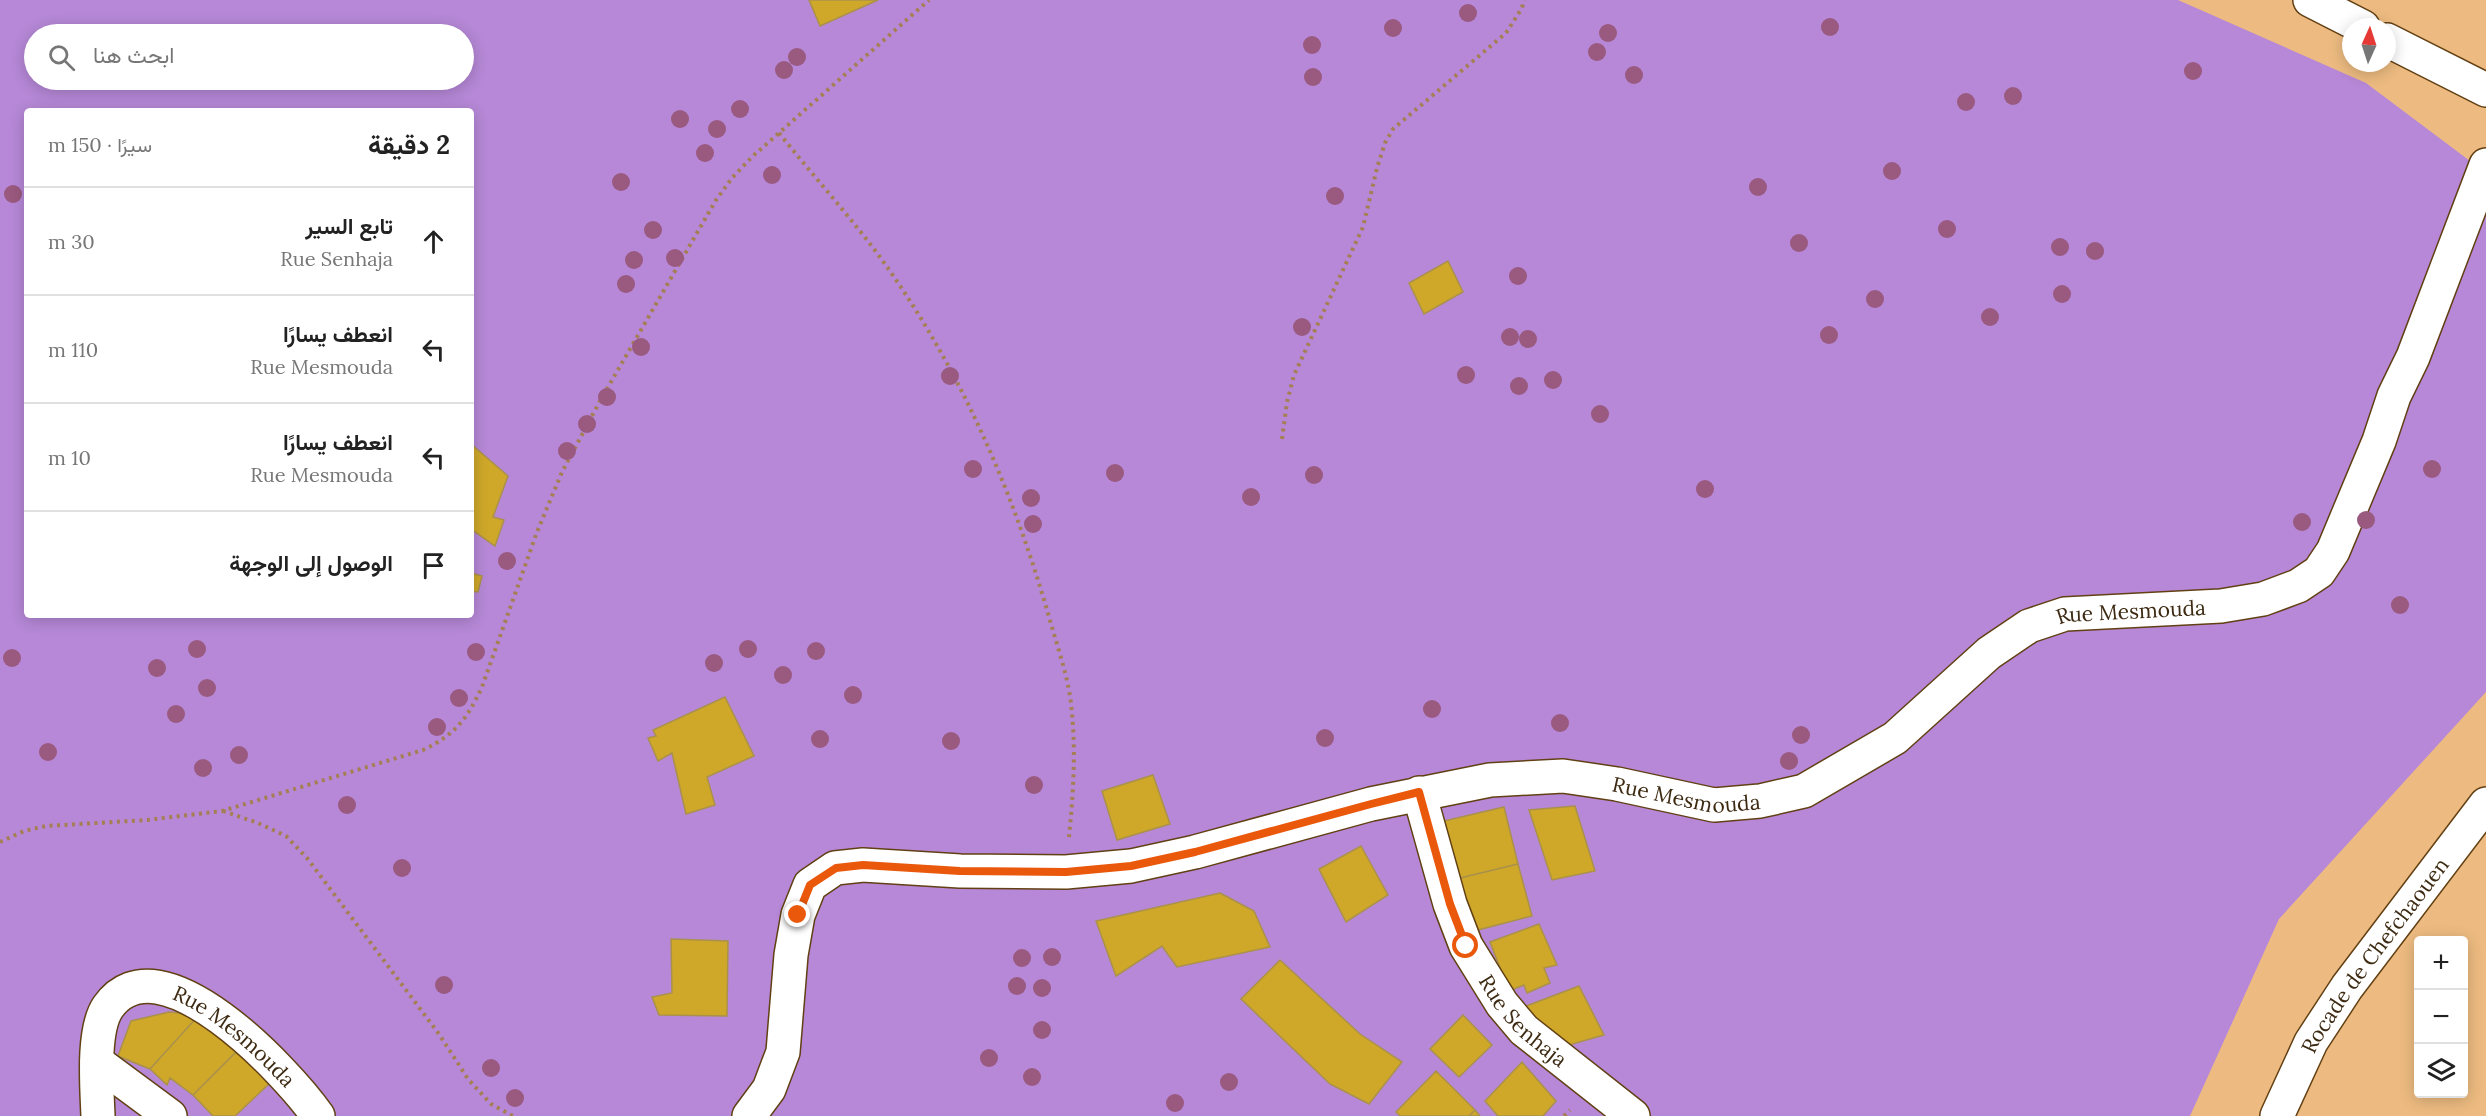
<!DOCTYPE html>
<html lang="ar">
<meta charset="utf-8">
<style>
:root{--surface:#fff;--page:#f6f6f6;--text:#222;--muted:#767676;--line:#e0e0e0}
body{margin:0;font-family:Lora,Vazirmatn,serif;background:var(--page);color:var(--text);direction:rtl}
.controls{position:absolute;right:18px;bottom:18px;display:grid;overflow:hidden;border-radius:6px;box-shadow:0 3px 15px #0003}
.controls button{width:54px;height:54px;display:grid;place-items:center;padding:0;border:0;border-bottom:2px solid var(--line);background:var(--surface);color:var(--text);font:30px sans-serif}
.compass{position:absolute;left:2342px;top:18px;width:54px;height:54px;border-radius:50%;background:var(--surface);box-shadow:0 3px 15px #0003;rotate:3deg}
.stop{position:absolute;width:18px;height:18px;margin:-14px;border:4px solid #ea580c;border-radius:50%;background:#fff}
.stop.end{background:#ea580c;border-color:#fff;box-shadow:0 2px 6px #0008}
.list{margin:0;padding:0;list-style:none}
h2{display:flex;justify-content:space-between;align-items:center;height:78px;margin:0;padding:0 24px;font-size:26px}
h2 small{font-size:20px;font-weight:400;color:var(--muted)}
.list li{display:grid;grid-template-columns:39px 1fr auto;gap:18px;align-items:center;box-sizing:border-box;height:108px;padding:0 24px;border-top:2px solid var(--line)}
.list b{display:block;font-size:22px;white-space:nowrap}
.list p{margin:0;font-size:20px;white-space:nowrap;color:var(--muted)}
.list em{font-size:20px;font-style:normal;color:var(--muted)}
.icon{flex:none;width:33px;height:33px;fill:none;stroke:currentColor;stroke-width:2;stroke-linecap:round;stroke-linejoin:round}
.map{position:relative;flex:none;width:2486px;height:1116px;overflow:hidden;direction:ltr}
.search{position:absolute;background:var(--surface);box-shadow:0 3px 15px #0003;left:24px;top:24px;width:450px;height:66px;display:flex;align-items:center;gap:15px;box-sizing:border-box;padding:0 21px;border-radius:33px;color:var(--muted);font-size:22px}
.panel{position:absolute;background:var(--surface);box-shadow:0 3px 15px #0003;left:24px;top:108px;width:450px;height:510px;border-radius:6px;direction:rtl}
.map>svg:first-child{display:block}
.green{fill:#b688d7;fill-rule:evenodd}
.building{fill:#cfa82a;stroke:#aa914b;stroke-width:1.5}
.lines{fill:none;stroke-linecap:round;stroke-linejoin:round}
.street-casing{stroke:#624013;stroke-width:36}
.secondary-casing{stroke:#624013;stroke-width:36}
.path{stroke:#a57f53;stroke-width:4;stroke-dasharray:3 4.5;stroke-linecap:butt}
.street{stroke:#fff;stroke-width:33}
.secondary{stroke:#fff;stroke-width:33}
.tree{fill:#9a597e}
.route{stroke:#ea580c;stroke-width:8}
.labels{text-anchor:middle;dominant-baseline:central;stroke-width:6;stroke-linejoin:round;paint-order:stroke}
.street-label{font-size:21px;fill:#3d2a12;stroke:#fbc88e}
</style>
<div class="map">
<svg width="2486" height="1116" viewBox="0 0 2486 1116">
<rect width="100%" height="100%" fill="#edbb81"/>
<!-- green -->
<path class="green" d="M0 0H2178L2366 83 2486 173V692L2279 919 2190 1116H0ZM34 34H464V80H34ZM27 111H471V615H27Z"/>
<!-- building -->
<path class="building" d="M809 0H878L820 26Z
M1448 261 1463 292 1424 314 1409 283Z
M471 444 508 476 493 517 504 520 495 546 471 529Z
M471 573 482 576 478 592 471 591Z
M725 697 754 756 707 777 715 805 686 814 672 753 658 761 648 738 656 736 653 730Z
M1153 775 1170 824 1117 840 1102 791Z
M1575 806 1595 871 1552 880 1529 810Z
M1504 807 1518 864 1460 878 1444 821Z
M1361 846 1388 895 1346 922 1319 869Z
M1518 864 1532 916 1474 931 1460 878Z
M1220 893 1254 911 1270 947 1177 967 1162 946 1116 976 1096 921Z
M1539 924 1557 965 1544 968 1550 983 1527 993 1524 985 1509 991 1490 942Z
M671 939 728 941 727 1016 659 1015 652 997 672 993Z
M1280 960 1360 1034 1402 1062 1369 1104 1330 1084 1241 999Z
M1579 986 1604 1035 1562 1047 1521 1008Z
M169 1012 199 1015 150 1069 118 1056 131 1021Z
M199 1015 237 1051 193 1095 170 1078 167 1085 150 1069Z
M1463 1015 1492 1045 1459 1077 1430 1049Z
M237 1051 271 1082 235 1116H213L193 1095Z
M1522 1062 1556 1101 1543 1116H1498L1485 1101Z
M1436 1071 1475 1110 1469 1116H1400L1396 1112Z
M1475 1110 1480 1116H1469Z"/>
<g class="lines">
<defs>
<g id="street">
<path id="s1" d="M1419 793 1450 904 1466 946 1502 1004 1524 1030 1633 1116"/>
<path d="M97 1062 170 1116"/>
<path id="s2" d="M98 1116C97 1088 92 1030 108 1007 159 934 288 1073 318 1116"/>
<path id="s3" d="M749 1116 769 1089 783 1052 791 955 798 915 810 885 835 868 863 865 960 871 1066 872 1131 866 1195 852 1371 804 1490 780 1563 776 1617 784 1714 805 1760 801 1804 791 1895 738 1989 653 2029 626 2065 614 2221 606 2263 599 2298 586 2319 572 2333 551 2379 441 2394 396 2413 357 2486 165"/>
</g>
<g id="secondary">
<path d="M2310 0 2363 27"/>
<path d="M2387 40 2486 90"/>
<path id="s4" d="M2277 1116 2311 1042 2347 987 2486 804"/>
</g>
</defs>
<!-- street casing -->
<use href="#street" class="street-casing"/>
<!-- secondary casing -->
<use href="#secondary" class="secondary-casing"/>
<!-- path -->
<path class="path" d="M779 133C811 173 846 212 877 253 957 362 1012 487 1049 617 1058 649 1070 681 1072 714 1076 755 1073 796 1069 837
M1282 439 1287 402 1294 375 1363 227 1377 168 1385 143 1393 129 1506 33 1522 8 1524 0
M223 811 258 823 286 836 307 858 439 1034 468 1079 491 1104 513 1116
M0 842 24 831 46 826 147 820 222 811 423 750C455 735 467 719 482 687L537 532 562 472 600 401 716 200 732 178 753 156 929 0
M1564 1116 1570 1110"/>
<!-- street -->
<use href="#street" class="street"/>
<!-- secondary -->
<use href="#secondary" class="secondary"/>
</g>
<!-- trees -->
<g class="tree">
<circle cx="1468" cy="13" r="9"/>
<circle cx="1830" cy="27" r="9"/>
<circle cx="1393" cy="28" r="9"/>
<circle cx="1608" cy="33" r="9"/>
<circle cx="1312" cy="45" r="9"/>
<circle cx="1597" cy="52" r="9"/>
<circle cx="797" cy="57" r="9"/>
<circle cx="784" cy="70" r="9"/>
<circle cx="2193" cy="71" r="9"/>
<circle cx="1634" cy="75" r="9"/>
<circle cx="1313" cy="77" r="9"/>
<circle cx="2013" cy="96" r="9"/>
<circle cx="1966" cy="102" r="9"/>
<circle cx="740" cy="109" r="9"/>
<circle cx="680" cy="119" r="9"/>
<circle cx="717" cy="129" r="9"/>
<circle cx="705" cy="153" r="9"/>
<circle cx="1892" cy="171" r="9"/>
<circle cx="772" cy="175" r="9"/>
<circle cx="621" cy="182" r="9"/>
<circle cx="1758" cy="187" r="9"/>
<circle cx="13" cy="194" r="9"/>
<circle cx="1335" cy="196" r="9"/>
<circle cx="1947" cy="229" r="9"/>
<circle cx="653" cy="230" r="9"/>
<circle cx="1799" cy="243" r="9"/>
<circle cx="2060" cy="247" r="9"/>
<circle cx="2095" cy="251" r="9"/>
<circle cx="675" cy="258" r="9"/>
<circle cx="634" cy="260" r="9"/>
<circle cx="1518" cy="276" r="9"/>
<circle cx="626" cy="284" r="9"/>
<circle cx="2062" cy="294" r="9"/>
<circle cx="1875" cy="299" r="9"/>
<circle cx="1990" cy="317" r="9"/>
<circle cx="1302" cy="327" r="9"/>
<circle cx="1829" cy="335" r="9"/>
<circle cx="1510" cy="337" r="9"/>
<circle cx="1528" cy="339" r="9"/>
<circle cx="641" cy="347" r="9"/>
<circle cx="1466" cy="375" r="9"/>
<circle cx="950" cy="376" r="9"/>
<circle cx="1553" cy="380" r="9"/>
<circle cx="1519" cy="386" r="9"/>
<circle cx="607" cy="397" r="9"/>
<circle cx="1600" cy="414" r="9"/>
<circle cx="587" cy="424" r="9"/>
<circle cx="567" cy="451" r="9"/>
<circle cx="973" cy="469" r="9"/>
<circle cx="2432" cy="469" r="9"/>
<circle cx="1115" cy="473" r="9"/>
<circle cx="1314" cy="475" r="9"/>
<circle cx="1705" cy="489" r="9"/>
<circle cx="1251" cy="497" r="9"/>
<circle cx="1031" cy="498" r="9"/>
<circle cx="2366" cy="520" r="9"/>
<circle cx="2302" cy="522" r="9"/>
<circle cx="1033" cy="524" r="9"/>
<circle cx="507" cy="561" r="9"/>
<circle cx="2400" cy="605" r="9"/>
<circle cx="197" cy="649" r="9"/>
<circle cx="748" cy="649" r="9"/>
<circle cx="816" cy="651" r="9"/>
<circle cx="476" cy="652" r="9"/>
<circle cx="12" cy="658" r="9"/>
<circle cx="714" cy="663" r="9"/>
<circle cx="157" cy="668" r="9"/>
<circle cx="783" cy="675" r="9"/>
<circle cx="207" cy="688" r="9"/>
<circle cx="853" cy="695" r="9"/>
<circle cx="459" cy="698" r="9"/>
<circle cx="1432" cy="709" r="9"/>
<circle cx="176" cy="714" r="9"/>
<circle cx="1560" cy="723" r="9"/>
<circle cx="437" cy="727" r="9"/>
<circle cx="1801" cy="735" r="9"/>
<circle cx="1325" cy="738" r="9"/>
<circle cx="820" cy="739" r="9"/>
<circle cx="951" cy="741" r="9"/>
<circle cx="48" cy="752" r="9"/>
<circle cx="239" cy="755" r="9"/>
<circle cx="1789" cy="761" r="9"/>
<circle cx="203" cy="768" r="9"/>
<circle cx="1034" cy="785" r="9"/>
<circle cx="347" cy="805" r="9"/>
<circle cx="402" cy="868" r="9"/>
<circle cx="1052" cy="957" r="9"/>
<circle cx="1022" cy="958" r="9"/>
<circle cx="444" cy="985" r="9"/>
<circle cx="1017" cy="986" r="9"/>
<circle cx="1042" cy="988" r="9"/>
<circle cx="1042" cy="1030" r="9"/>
<circle cx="989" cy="1058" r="9"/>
<circle cx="491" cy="1068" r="9"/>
<circle cx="1032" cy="1077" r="9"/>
<circle cx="1229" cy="1082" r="9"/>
<circle cx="515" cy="1098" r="9"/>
<circle cx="1175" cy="1103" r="9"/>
</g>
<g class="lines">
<!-- route -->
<path class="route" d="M798 915 810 885 836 868 863 865 960 871 1066 872 1131 866 1195 852 1371 804 1419 792 1450 904 1466 946"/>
</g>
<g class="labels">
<!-- street labels -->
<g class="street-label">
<text stroke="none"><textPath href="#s3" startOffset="1642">Rue Mesmouda</textPath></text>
<text stroke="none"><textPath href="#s3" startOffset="1138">Rue Mesmouda</textPath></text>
<text stroke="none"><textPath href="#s4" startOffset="189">Rocade de Chefchaouen</textPath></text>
<text stroke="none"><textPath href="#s1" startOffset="255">Rue Senhaja</textPath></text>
<text stroke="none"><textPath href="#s2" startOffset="260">Rue Mesmouda</textPath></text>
</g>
</g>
</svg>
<div class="controls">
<button>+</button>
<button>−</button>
<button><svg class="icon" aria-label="layers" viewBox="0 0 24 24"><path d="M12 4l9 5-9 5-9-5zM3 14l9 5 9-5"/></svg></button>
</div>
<svg class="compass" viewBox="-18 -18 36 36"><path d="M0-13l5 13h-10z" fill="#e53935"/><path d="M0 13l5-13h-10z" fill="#767676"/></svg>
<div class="stop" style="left:1466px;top:946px"></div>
<div class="stop end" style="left:798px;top:915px"></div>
<div class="search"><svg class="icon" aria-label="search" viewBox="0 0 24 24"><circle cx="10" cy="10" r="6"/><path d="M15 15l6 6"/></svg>ابحث هنا</div>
<section class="panel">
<h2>2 دقيقة<small>سيرًا · 150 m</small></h2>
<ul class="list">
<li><svg class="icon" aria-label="ahead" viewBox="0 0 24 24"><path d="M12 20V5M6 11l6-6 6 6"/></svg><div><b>تابع السير</b><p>Rue Senhaja</p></div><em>30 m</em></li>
<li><svg class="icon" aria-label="left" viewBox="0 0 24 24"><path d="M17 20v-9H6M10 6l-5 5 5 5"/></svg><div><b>انعطف يسارًا</b><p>Rue Mesmouda</p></div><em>110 m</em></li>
<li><svg class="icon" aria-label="left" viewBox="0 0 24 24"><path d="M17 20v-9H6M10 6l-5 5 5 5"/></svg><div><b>انعطف يسارًا</b><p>Rue Mesmouda</p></div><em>10 m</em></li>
<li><svg class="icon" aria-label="arrive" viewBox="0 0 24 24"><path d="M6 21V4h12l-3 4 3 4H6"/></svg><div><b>الوصول إلى الوجهة</b></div></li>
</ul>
</section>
</div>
